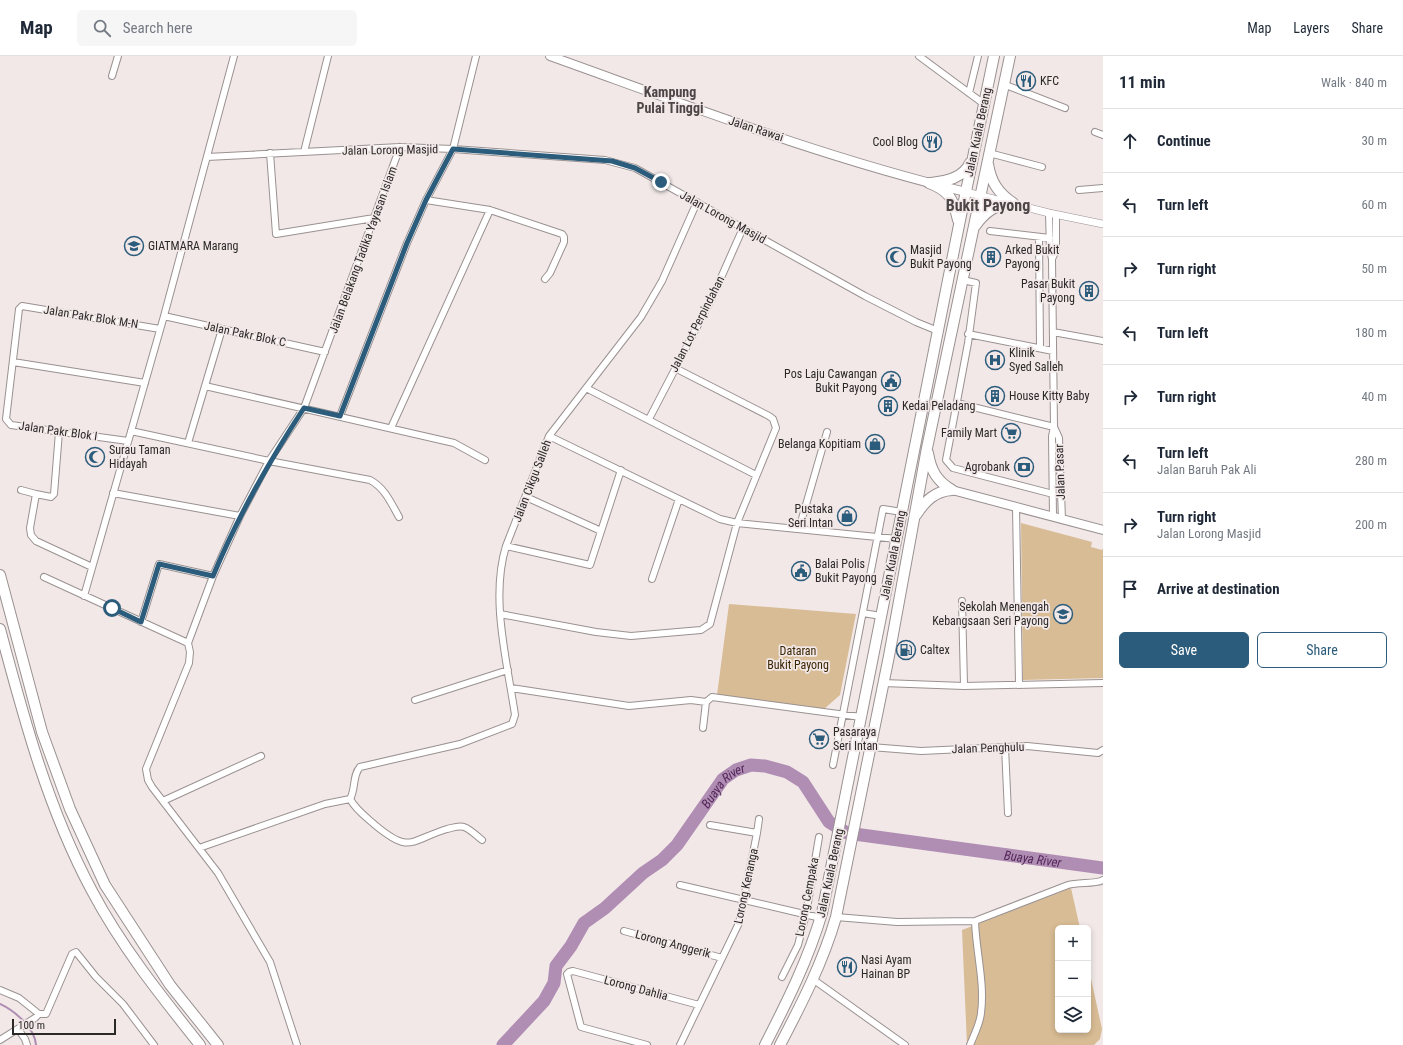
<!DOCTYPE html>
<meta charset="utf-8">
<style>
:root{--surface:#fff;--page:#f6f6f7;--text:#1f2937;--muted:#747a83;--line:#e0e1e3;--accent:#2c5c7b}
body{margin:0;font-family:"Roboto Condensed",sans-serif;background:var(--page);color:var(--text)}
.controls{position:absolute;right:12px;bottom:12px;display:grid;overflow:hidden;border-radius:6px;box-shadow:0 2px 6px #0003}
.controls button{width:36px;height:36px;display:grid;place-items:center;padding:0;border:0;border-bottom:1px solid var(--line);background:var(--surface);color:var(--text);font:20px sans-serif}
.scale{position:absolute;left:12px;bottom:10px;width:104px;box-sizing:border-box;padding-left:4px;border:2px solid #2b2828;border-top:0;font-size:11px;line-height:14px;white-space:nowrap;color:#2b2828;-webkit-text-stroke:3px #f2e8e8;paint-order:stroke}
.stop{position:absolute;width:12px;height:12px;margin:-9px;border:3px solid #2c5c7b;border-radius:50%;background:#fff}
.stop.end{background:#2c5c7b;border-color:#fff;box-shadow:0 1px 4px #0008}
.list{margin:0;padding:0;list-style:none}
h2{display:flex;justify-content:space-between;align-items:center;height:52px;margin:0;padding:0 16px;font-size:17px}
h2 small{font-size:13px;font-weight:400;color:var(--muted)}
.list li{display:grid;grid-template-columns:26px 1fr auto;gap:12px;align-items:center;box-sizing:border-box;height:64px;padding:0 16px;border-top:1px solid var(--line)}
.list b{display:block;font-size:15px;white-space:nowrap}
.list p{margin:0;font-size:13px;white-space:nowrap;color:var(--muted)}
.list em{font-size:13px;font-style:normal;color:var(--muted)}
.actions{display:flex;gap:8px;padding:12px 16px}
.actions a{flex:1;padding:9px 0;border:1px solid var(--accent);border-radius:6px;text-align:center;font-size:14px;color:var(--accent)}
.actions .main{background:var(--accent);color:#fff}
.icon{flex:none;width:22px;height:22px;fill:none;stroke:currentColor;stroke-width:2;stroke-linecap:round;stroke-linejoin:round}
.map{position:relative;flex:none;width:1103px;height:989px;overflow:hidden}
header{display:flex;align-items:center;gap:24px;box-sizing:border-box;height:56px;padding:0 20px;background:var(--surface);border-bottom:1px solid var(--line)}
header strong{font-size:19px}
nav{display:flex;gap:22px;margin-inline-start:auto;font-size:14px}
.search{width:280px;height:36px;background:var(--page);display:flex;align-items:center;gap:10px;box-sizing:border-box;padding:0 14px;border-radius:6px;color:var(--muted);font-size:15px}
main{display:flex}
aside{flex:1;background:var(--surface)}
.map>svg:first-child{display:block}
.green{fill:#d8bc95}
.lines{fill:none;stroke-linecap:round;stroke-linejoin:round}
.stream{stroke:#b08db3;stroke-width:2}
.river{stroke:#b08db3;stroke-width:13}
.minor-casing{stroke:#9a9191;stroke-width:8}
.tertiary-casing{stroke:#9a9191;stroke-width:8}
.secondary-casing{stroke:#9a9191;stroke-width:10}
.trunk-casing{stroke:#9a9191;stroke-width:12}
.minor{stroke:#fff;stroke-width:6}
.tertiary{stroke:#fff;stroke-width:7}
.secondary{stroke:#fff;stroke-width:8}
.trunk{stroke:#fff;stroke-width:10}
.route{stroke:#2c5c7b;stroke-width:5}
.labels{text-anchor:middle;dominant-baseline:central;stroke-width:3.5;stroke-linejoin:round;paint-order:stroke}
.poi-label{font-size:12px;fill:#2b2828;stroke:#f2e8e8;text-anchor:start}
.street-label{font-size:12px;fill:#2b2828;stroke:#f2e8e8}
.park-label{font-size:12px;fill:#3a2501;stroke:#f2e8e8}
.water-label{font-size:13px;font-style:italic;fill:#54285a;stroke:#f2e8e8}
.quarter-label{font-size:14px;font-weight:bold;fill:#4d4646;stroke:#f2e8e8}
.district-label{font-size:16px;font-weight:bold;fill:#4d4646;stroke:#f2e8e8}
</style>
<header>
<strong>Map</strong>
<div class="search"><svg class="icon" aria-label="search" viewBox="0 0 24 24"><circle cx="10" cy="10" r="6"/><path d="M15 15l6 6"/></svg>Search here</div>
<nav><a>Map</a><a>Layers</a><a>Share</a></nav>
</header>
<main>
<div class="map">
<svg width="1103" height="989" viewBox="0 0 1103 989">
<rect width="100%" height="100%" fill="#f2e8e8"/>
<!-- green -->
<path class="green" d="M1021 467 1092 486 1091 491 1102 494 1103 492V622L1023 624Z
M729 548 856 558 840 639 824 653 717 639Z
M1071 832 1080 872H1058V974H1088V909L1102 973 1100 983 1094 989H967L962 874Z"/>
<g class="lines">
<!-- stream -->
<path class="stream" d="M0 948C15 955 35 972 36 989"/>
<!-- river -->
<path class="river" id="s1" d="M503 989 544 945 554 927 556 910 571 890 584 867 605 852 643 817 662 804 677 789 723 723 736 714 751 709 765 710 787 716 803 726 829 766 847 777 1103 812"/>
<defs>
<path id="minor" d="M919 0 984 48
M112 20 118 0
M1003 28 1065 52
M969 37 978 0
M1095 76 1103 79
M304 96 328 0
M270 97 276 178 374 162
M989 97 1042 111
M207 101 400 91 453 93 605 104 635 112 865 240 916 266 938 275
M1079 134 1103 132
M426 144 490 154 562 178 564 181V186L550 217 545 223
M1049 157 1050 194 1052 203 1054 371 1052 380 1053 461
M990 175 1050 182
M1039 181 1040 292
M1052 203 1056 194V159
M963 224 976 227 968 287 946 404 953 412 1053 438
M164 260 325 296
M1053 276 1103 285
M968 278 1053 295
M13 306 145 327
M205 330 454 387 485 404
M586 332 756 419
M957 347 1054 371
M340 360 407 187 426 144 453 93 476 0
M649 363 712 242 743 172
M1054 371 1059 382 1062 463
M391 372 490 154
M131 375 269 405 370 424C385 432 391 447 399 461
M59 376 54 438 51 441 36 438 30 472 31 479 36 485 92 511
M549 380 720 463 737 467 897 483
M128 385 11 369 6 363 19 253 22 250 160 273
M188 387 222 273
M21 434 36 438
M113 437 240 460
M526 441 601 475
M1016 451 1019 628
M799 473 827 376
M506 490 590 509 621 414
M44 521 188 587
M652 523 679 443
M84 540 164 260 234 0
M962 545 964 630
M863 557 881 560
M500 558 596 576 631 580 701 574 710 568 737 467 776 372 773 363 769 360 675 312
M141 566 159 508 213 520
M883 627 964 630 1103 627
M511 632 629 650 691 644 706 646
M415 644 508 614
M703 672 706 646 712 641 861 661
M871 691 921 695 1027 690 1098 697 1103 694
M1005 691 1008 757
M833 709 883 453 902 456
M350 743C356 754 366 761 375 769 410 798 409 785 447 773 452 772 459 769 464 771 470 773 477 780 482 784
M163 745 261 700
M757 777 759 763
M199 792 325 748 350 743C356 733 352 720 360 711L460 688 512 668 515 659C507 605 490 542 506 490L549 380 641 261 662 225 697 146
M680 829 821 862
M836 861 897 866 975 865 1068 829C1078 826 1097 828 1103 824
M624 875 722 902
M782 921 798 889 806 858 819 781
M814 924 905 989
M0 934 19 942 39 958H46L72 898 76 896 96 921 123 948 154 989
M18 973 25 983 27 989
M0 984 35 962 39 958
M297 989 270 906 218 817 152 731 148 724 146 713 189 607 190 596 188 587 213 520 240 460 269 405 304 352 400 91
M647 989 581 971 567 918 569 916 573 915 699 949
M680 989 739 867 757 777 710 769
M970 989C974 979 980 968 981 957 985 927 976 896 975 865"/>
<path id="tertiary" d="M966 136 1049 157 1103 168"/>
<path id="secondary" d="M550 0C687 49 824 102 966 136
M952 434 1103 474"/>
<path id="trunk" d="M988 108C991 126 998 137 1013 147
M929 127C950 135 953 143 958 164
M931 127C947 125 963 122 970 107
M975 170C985 156 996 148 1013 147
M928 397C931 415 937 425 952 434
M916 459C925 445 935 435 952 434
M0 519 42 676 70 753 105 829 170 929 218 989
M0 573C24 663 48 753 92 835 121 890 161 940 200 989
M765 989C787 946 808 904 822 857L959 169 994 0
M780 989C802 947 823 906 836 861L889 600 927 392 1010 0"/>
</defs>
<!-- minor casing -->
<use href="#minor" class="minor-casing"/>
<!-- tertiary casing -->
<use href="#tertiary" class="tertiary-casing"/>
<!-- secondary casing -->
<use href="#secondary" class="secondary-casing"/>
<!-- trunk casing -->
<use href="#trunk" class="trunk-casing"/>
<!-- minor -->
<use href="#minor" class="minor"/>
<!-- tertiary -->
<use href="#tertiary" class="tertiary"/>
<!-- secondary -->
<use href="#secondary" class="secondary"/>
<!-- trunk -->
<use href="#trunk" class="trunk"/>
</g>
<g class="lines">
<!-- route -->
<path class="route" d="M112 552 141 566 159 508 213 520C238 460 268 407 304 352L340 360 407 187 426 144 453 93 612 105 635 112 661 126"/>
</g>
<!-- icons -->
<defs>
<symbol id="restaurant-ring" viewBox="-11 -11 22 22"><circle r="9.5" fill="#f2e8e8" stroke="#2c5c7b" stroke-width="1.5"/><path d="M-5-6h1v4h1v-4h1v4h1v-4h1v5L-1.5 .5V6h-2V.5L-5-1ZM5-6V6H3V1.5H1.5Q1.5-4 5-6Z" fill="#2c5c7b"/></symbol>
<symbol id="university-ring" viewBox="-11 -11 22 22"><circle r="9.5" fill="#f2e8e8" stroke="#2c5c7b" stroke-width="1.5"/><path d="M0-5L7-2L0 1L-7-2ZM-4 1L0 2.5L4 1V4Q0 6-4 4Z" fill="#2c5c7b"/></symbol>
<symbol id="mosque-ring" viewBox="-11 -11 22 22"><circle r="9.5" fill="#f2e8e8" stroke="#2c5c7b" stroke-width="1.5"/><path d="M3.5-4.9A6 6 0 1 0 3.5 4.9A5 5 0 1 1 3.5-4.9Z" fill="#2c5c7b"/></symbol>
<symbol id="building-ring" viewBox="-11 -11 22 22"><circle r="9.5" fill="#f2e8e8" stroke="#2c5c7b" stroke-width="1.5"/><path d="M-4-6H4V6H1V3H-1V6H-4ZM-2.5-4.3h1.7v1.8h-1.7ZM.8-4.3h1.7v1.8H.8ZM-2.5-1h1.7V.8h-1.7ZM.8-1h1.7V.8H.8Z" fill="#2c5c7b"/></symbol>
<symbol id="hospital-ring" viewBox="-11 -11 22 22"><circle r="9.5" fill="#f2e8e8" stroke="#2c5c7b" stroke-width="1.5"/><path d="M-5-5h3v3.5h4V-5h3V5h-3V1.5h-4V5h-3Z" fill="#2c5c7b"/></symbol>
<symbol id="civic-ring" viewBox="-11 -11 22 22"><circle r="9.5" fill="#f2e8e8" stroke="#2c5c7b" stroke-width="1.5"/><path d="M-.6-6.5H3V-4.5H.6V-3L4-1V1h2V6H-6V1h2V-1L-.6-3ZM-1.2 2.5V6h2.4V2.5Z" fill="#2c5c7b"/></symbol>
<symbol id="supermarket-ring" viewBox="-11 -11 22 22"><circle r="9.5" fill="#f2e8e8" stroke="#2c5c7b" stroke-width="1.5"/><path d="M-6-5.5h2.5l.6 2H6L4.5 2H-2.5L-4.4-4H-6ZM-1.5 3.2a1.3 1.3 0 1 0 .1 0ZM3 3.2a1.3 1.3 0 1 0 .1 0Z" fill="#2c5c7b"/></symbol>
<symbol id="shop-ring" viewBox="-11 -11 22 22"><circle r="9.5" fill="#f2e8e8" stroke="#2c5c7b" stroke-width="1.5"/><path d="M-5-2.5h2.3a2.7 3.5 0 0 1 5.4 0H5L5.5 6h-11ZM-1.5-2.5h3a1.5 2.3 0 0 0-3 0Z" fill="#2c5c7b"/></symbol>
<symbol id="bank-ring" viewBox="-11 -11 22 22"><circle r="9.5" fill="#f2e8e8" stroke="#2c5c7b" stroke-width="1.5"/><path d="M-6-4H6V4H-6ZM0-2.3a2.3 2.3 0 1 0 0 4.6a2.3 2.3 0 1 0 0-4.6Z" fill="#2c5c7b"/></symbol>
<symbol id="school-ring" viewBox="-11 -11 22 22"><circle r="9.5" fill="#f2e8e8" stroke="#2c5c7b" stroke-width="1.5"/><path d="M0-5L7-2L0 1L-7-2ZM-4 1L0 2.5L4 1V4Q0 6-4 4Z" fill="#2c5c7b"/></symbol>
<symbol id="fuel-ring" viewBox="-11 -11 22 22"><circle r="9.5" fill="#f2e8e8" stroke="#2c5c7b" stroke-width="1.5"/><path d="M-5.5-6h7V0h2V4h1.3V-2.5L3-4.5l.8-.8L6-3V5H2.5V1h-1V6h-7ZM-4.2-4.7v3.2H.2V-4.7Z" fill="#2c5c7b"/></symbol>
</defs>
<g fill-rule="evenodd">
<use href="#restaurant-ring" x="1015" y="14" width="22" height="22"/>
<use href="#restaurant-ring" x="921" y="75" width="22" height="22"/>
<use href="#university-ring" x="123" y="179" width="22" height="22"/>
<use href="#mosque-ring" x="885" y="190" width="22" height="22"/>
<use href="#building-ring" x="980" y="190" width="22" height="22"/>
<use href="#building-ring" x="1078" y="224" width="22" height="22"/>
<use href="#hospital-ring" x="984" y="293" width="22" height="22"/>
<use href="#civic-ring" x="880" y="314" width="22" height="22"/>
<use href="#building-ring" x="984" y="329" width="22" height="22"/>
<use href="#building-ring" x="877" y="339" width="22" height="22"/>
<use href="#supermarket-ring" x="1000" y="366" width="22" height="22"/>
<use href="#shop-ring" x="864" y="377" width="22" height="22"/>
<use href="#mosque-ring" x="84" y="390" width="22" height="22"/>
<use href="#bank-ring" x="1013" y="400" width="22" height="22"/>
<use href="#shop-ring" x="836" y="449" width="22" height="22"/>
<use href="#civic-ring" x="790" y="504" width="22" height="22"/>
<use href="#school-ring" x="1052" y="547" width="22" height="22"/>
<use href="#fuel-ring" x="895" y="583" width="22" height="22"/>
<use href="#supermarket-ring" x="808" y="672" width="22" height="22"/>
<use href="#restaurant-ring" x="836" y="900" width="22" height="22"/>
</g>
<g class="labels">
<!-- poi labels -->
<g class="poi-label">
<text x="1040" y="25">KFC</text>
<text x="918" y="86" text-anchor="end">Cool Blog</text>
<text x="148" y="190">GIATMARA Marang</text>
<text x="910" y="194">Masjid<tspan x="910" dy="14">Bukit Payong</tspan></text>
<text x="1005" y="194">Arked Bukit<tspan x="1005" dy="14">Payong</tspan></text>
<text x="1075" y="228" text-anchor="end">Pasar Bukit<tspan x="1075" dy="14">Payong</tspan></text>
<text x="1009" y="297">Klinik<tspan x="1009" dy="14">Syed Salleh</tspan></text>
<text x="877" y="318" text-anchor="end">Pos Laju Cawangan<tspan x="877" dy="14">Bukit Payong</tspan></text>
<text x="1009" y="340">House Kitty Baby</text>
<text x="902" y="350">Kedai Peladang</text>
<text x="997" y="377" text-anchor="end">Family Mart</text>
<text x="861" y="388" text-anchor="end">Belanga Kopitiam</text>
<text x="109" y="394">Surau Taman<tspan x="109" dy="14">Hidayah</tspan></text>
<text x="1010" y="411" text-anchor="end">Agrobank</text>
<text x="833" y="453" text-anchor="end">Pustaka<tspan x="833" dy="14">Seri Intan</tspan></text>
<text x="815" y="508">Balai Polis<tspan x="815" dy="14">Bukit Payong</tspan></text>
<text x="1049" y="551" text-anchor="end">Sekolah Menengah<tspan x="1049" dy="14">Kebangsaan Seri Payong</tspan></text>
<text x="920" y="594">Caltex</text>
<text x="833" y="676">Pasaraya<tspan x="833" dy="14">Seri Intan</tspan></text>
<text x="861" y="904">Nasi Ayam<tspan x="861" dy="14">Hainan BP</tspan></text>
</g>
<!-- street labels -->
<g class="street-label">
<text transform="translate(756 73) rotate(18)">Jalan Rawai</text>
<text transform="translate(978 76) rotate(-78)">Jalan Kuala Berang</text>
<text transform="translate(390 94) rotate(-1)">Jalan Lorong Masjid</text>
<text transform="translate(723 161) rotate(29)">Jalan Lorong Masjid</text>
<text transform="translate(363 194) rotate(-70)">Jalan Belakang Tadika Yayasan Islam</text>
<text transform="translate(91 261) rotate(9)">Jalan Pakr Blok M-N</text>
<text transform="translate(697 268) rotate(-63)">Jalan Lot Perpindahan</text>
<text transform="translate(245 278) rotate(12)">Jalan Pakr Blok C</text>
<text transform="translate(58 375) rotate(8)">Jalan Pakr Blok I</text>
<text transform="translate(1060 416) rotate(-92)">Jalan Pasar</text>
<text transform="translate(532 425) rotate(-69)">Jalan Cikgu Salleh</text>
<text transform="translate(893 499) rotate(-79)">Jalan Kuala Berang</text>
<text transform="translate(988 692) rotate(-2)">Jalan Penghulu</text>
<text transform="translate(830 817) rotate(-78)">Jalan Kuala Berang</text>
<text transform="translate(746 830) rotate(-78)">Lorong Kenanga</text>
<text transform="translate(807 841) rotate(-79)">Lorong Cempaka</text>
<text transform="translate(673 888) rotate(15)">Lorong Anggerik</text>
<text transform="translate(636 932) rotate(15)">Lorong Dahlia</text>
</g>
<!-- park labels -->
<g class="park-label">
<text x="798" y="595">Dataran<tspan x="798" dy="14">Bukit Payong</tspan></text>
</g>
<!-- water labels -->
<g class="water-label">
<text stroke="none"><textPath href="#s1" startOffset="347">Buaya River</textPath></text>
<text stroke="none"><textPath href="#s1" startOffset="695">Buaya River</textPath></text>
</g>
<!-- quarter labels -->
<g class="quarter-label">
<text x="670" y="36">Kampung<tspan x="670" dy="16">Pulai Tinggi</tspan></text>
</g>
<!-- district labels -->
<g class="district-label">
<text x="988" y="149">Bukit Payong</text>
</g>
</g>
</svg>
<div class="controls">
<button>+</button>
<button>−</button>
<button><svg class="icon" aria-label="layers" viewBox="0 0 24 24"><path d="M12 4l9 5-9 5-9-5zM3 14l9 5 9-5"/></svg></button>
</div>
<div class="scale">100 m</div>
<div class="stop" style="left:112px;top:552px"></div>
<div class="stop end" style="left:661px;top:126px"></div>
</div>
<aside>
<h2>11 min<small>Walk · 840 m</small></h2>
<ul class="list">
<li><svg class="icon" aria-label="ahead" viewBox="0 0 24 24"><path d="M12 20V5M6 11l6-6 6 6"/></svg><div><b>Continue</b></div><em>30 m</em></li>
<li><svg class="icon" aria-label="left" viewBox="0 0 24 24"><path d="M17 20v-9H6M10 6l-5 5 5 5"/></svg><div><b>Turn left</b></div><em>60 m</em></li>
<li><svg class="icon" aria-label="right" viewBox="0 0 24 24"><path d="M7 20v-9h11M14 6l5 5-5 5"/></svg><div><b>Turn right</b></div><em>50 m</em></li>
<li><svg class="icon" aria-label="left" viewBox="0 0 24 24"><path d="M17 20v-9H6M10 6l-5 5 5 5"/></svg><div><b>Turn left</b></div><em>180 m</em></li>
<li><svg class="icon" aria-label="right" viewBox="0 0 24 24"><path d="M7 20v-9h11M14 6l5 5-5 5"/></svg><div><b>Turn right</b></div><em>40 m</em></li>
<li><svg class="icon" aria-label="left" viewBox="0 0 24 24"><path d="M17 20v-9H6M10 6l-5 5 5 5"/></svg><div><b>Turn left</b><p>Jalan Baruh Pak Ali</p></div><em>280 m</em></li>
<li><svg class="icon" aria-label="right" viewBox="0 0 24 24"><path d="M7 20v-9h11M14 6l5 5-5 5"/></svg><div><b>Turn right</b><p>Jalan Lorong Masjid</p></div><em>200 m</em></li>
<li><svg class="icon" aria-label="arrive" viewBox="0 0 24 24"><path d="M6 21V4h12l-3 4 3 4H6"/></svg><div><b>Arrive at destination</b></div></li>
</ul>
<div class="actions"><a class="main">Save</a><a>Share</a></div>
</aside>
</main>
